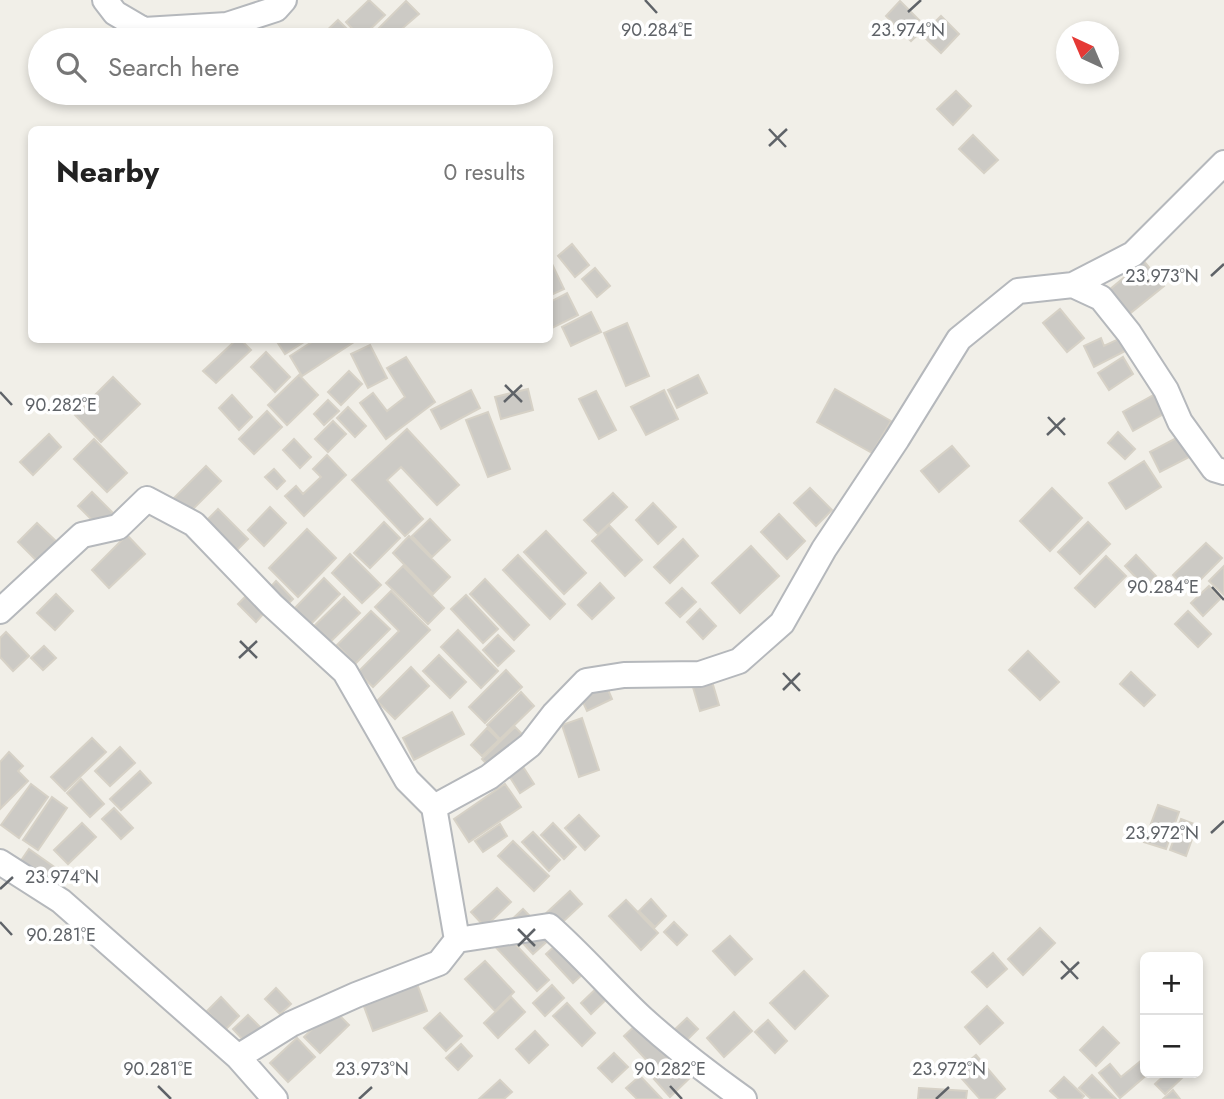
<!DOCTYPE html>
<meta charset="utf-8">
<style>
:root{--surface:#fff;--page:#f6f6f6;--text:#222;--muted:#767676;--line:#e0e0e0}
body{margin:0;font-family:Jost,sans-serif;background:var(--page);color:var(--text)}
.controls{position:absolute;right:21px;bottom:21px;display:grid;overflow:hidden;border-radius:10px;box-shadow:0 4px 10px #0003}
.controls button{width:63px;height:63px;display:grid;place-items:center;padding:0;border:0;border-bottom:2px solid var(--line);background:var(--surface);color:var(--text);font:35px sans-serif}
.compass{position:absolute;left:1056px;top:21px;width:63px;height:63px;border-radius:50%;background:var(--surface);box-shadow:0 4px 10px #0003;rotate:316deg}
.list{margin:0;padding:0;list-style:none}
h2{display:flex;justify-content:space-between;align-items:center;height:91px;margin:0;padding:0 28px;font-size:30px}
h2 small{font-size:23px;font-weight:400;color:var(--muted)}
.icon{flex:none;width:38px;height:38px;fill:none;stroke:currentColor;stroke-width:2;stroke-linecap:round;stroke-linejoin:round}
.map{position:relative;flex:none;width:1224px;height:1099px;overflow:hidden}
.search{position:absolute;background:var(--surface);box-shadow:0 4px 10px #0003;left:28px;top:28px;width:525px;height:77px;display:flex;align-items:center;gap:18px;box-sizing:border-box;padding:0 24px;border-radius:38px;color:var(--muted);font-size:26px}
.panel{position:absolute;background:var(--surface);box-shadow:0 4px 10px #0003;left:28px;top:126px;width:525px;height:217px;border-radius:10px}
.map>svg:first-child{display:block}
.building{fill:#cccac5;stroke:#d6d1c6;stroke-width:2}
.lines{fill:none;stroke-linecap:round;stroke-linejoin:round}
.minor-casing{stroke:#b5b8bc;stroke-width:28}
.minor{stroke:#fff;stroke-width:24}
.ticks{fill:none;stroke:#5f6368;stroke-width:2.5}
.ticks-label{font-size:18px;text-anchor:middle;fill:#5f6368;stroke:#fff;stroke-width:7;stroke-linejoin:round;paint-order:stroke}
</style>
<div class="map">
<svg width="1224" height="1099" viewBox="0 0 1224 1099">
<rect width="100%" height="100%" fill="#f1efe8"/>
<!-- building -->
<path class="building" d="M369 0 385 15 361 38 346 22Z
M406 1 419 14 389 40 378 29Z
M900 1 926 27 911 41 886 16Z
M941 16 959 34 941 53 922 35Z
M338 20 358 40H325L321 36Z
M956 91 971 106 953 125 937 109Z
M973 135 998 160 984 173 959 149Z
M572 244 589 265 575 277 558 256Z
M1144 261 1164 286 1128 315 1108 291Z
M552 264 564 289 551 295 550 265Z
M595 268 610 286 597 297 582 279Z
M567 293 578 315 550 329V302Z
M1060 309 1084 338 1067 352 1043 323Z
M591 312 601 332 571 346 562 327Z
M627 323 649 376 626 386 604 333Z
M1123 337 1129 349 1094 367 1084 346 1101 338 1104 346Z
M236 340H241L251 350 216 383 203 371Z
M276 340H307L285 354Z
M315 340H357L302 376 290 356Z
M370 345 387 378 368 388 351 354Z
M266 352 290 377 275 392 251 367Z
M406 357 435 402 386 439 360 403 373 393 387 411 405 397 387 368Z
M1123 357 1133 374 1109 390 1098 373Z
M349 371 362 384 341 405 328 392Z
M299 375 318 395 287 425 268 405Z
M698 375 707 393 677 408 668 390Z
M113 377 140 404 101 442 75 415Z
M528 389 533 410 501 419 495 397Z
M835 389 891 421 872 453 817 422Z
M471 390 480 408 441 429 431 410Z
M664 390 678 419 646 435 631 407Z
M596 391 616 430 599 439 579 399Z
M1157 393 1167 412 1133 431 1123 412Z
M232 395 252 417 239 430 219 408Z
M328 400 339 411 324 425 314 414Z
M348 407 366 426 355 437 337 418Z
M267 411 282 427 254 454 239 439Z
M488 412 510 469 488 477 466 420Z
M333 421 346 434 328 452 315 439Z
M407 429 459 485 437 505 401 467 387 480 423 519 405 536 352 480Z
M1118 432 1135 449 1125 459 1108 443Z
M49 434 61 447 33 475 20 462Z
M1180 436 1191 456 1160 472 1150 452Z
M94 439 127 473 107 492 74 459Z
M294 439 311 457 300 468 283 450Z
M952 446 969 466 939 492 921 471Z
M327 455 346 475 304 516 285 496 296 486 303 494 321 477 313 469Z
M1144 461 1161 487 1126 509 1109 483Z
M206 466 221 481 188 514 173 499Z
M274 469 285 481 277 489 265 477Z
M810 488 832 510 816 526 794 503Z
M1052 488 1082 518 1050 551 1020 521Z
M92 492 115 515 101 529 78 506Z
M613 493 627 507 598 534 584 520Z
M653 503 676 527 658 544 636 520Z
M270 507 286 523 264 546 248 530Z
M218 509 248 539 234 553 204 523Z
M779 514 805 541 787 559 761 532Z
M430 519 450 540 432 557 412 536Z
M384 522 400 538 370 568 354 553Z
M1088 522 1110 544 1080 574 1058 552Z
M37 523 58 543 39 563 18 542Z
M609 525 642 560 625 576 592 541Z
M307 529 336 558 298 597 269 568Z
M546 531 586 573 564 594 524 552Z
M127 535 145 554 109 588 92 570Z
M409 536 450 577 433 594 393 553Z
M683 539 698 556 670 583 654 567Z
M1206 543 1222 558 1189 591 1173 575Z
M751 546 779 576 740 613 712 583Z
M350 554 381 585 362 603 332 573Z
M518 555 565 604 550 619 503 570Z
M1136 555 1156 576 1145 587 1125 566Z
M1106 556 1126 576 1095 607 1075 588Z
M403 566 444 608 428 624 386 583Z
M1224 566V595L1209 581Z
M324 578 340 594 309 626 293 610Z
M485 579 529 625 514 640 470 594Z
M276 581 293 599 283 609 266 592Z
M600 583 614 598 592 619 578 605Z
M1209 586 1221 598 1203 616 1191 603Z
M682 588 696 602 680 617 666 603Z
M391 591 430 630 373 687 358 672 399 631 375 607Z
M56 594 73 611 55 630 37 613Z
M248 594 265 612 256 622 238 604Z
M466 595 498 629 483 643 451 609Z
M344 597 360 613 326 646 310 630Z
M700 609 716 626 703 639 687 622Z
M371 611 390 629 355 664 337 645Z
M1188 611 1211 634 1198 647 1175 624Z
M458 630 498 671 481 688 441 647Z
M6 632 29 656 13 671 0 657V638Z
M498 635 514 651 498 666 483 650Z
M44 646 56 658 43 670 31 658Z
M1028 651 1059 682 1040 700 1009 670Z
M439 655 466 682 450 698 423 671Z
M411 667 429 686 395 719 377 701Z
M506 670 522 687 485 723 469 707Z
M1131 672 1155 695 1144 706 1120 684Z
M603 678 612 699 587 711 577 689Z
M711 678 719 705 700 711 692 684Z
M521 692 534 706 500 739 487 725Z
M452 712 464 734 414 760 403 738Z
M582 718 599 770 579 777 562 725Z
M515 727 529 741 495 773 482 759Z
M487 728 499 740 482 756 471 745Z
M92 738 106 752 65 791 51 777Z
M120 747 135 763 110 786 95 771Z
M9 752 23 766 18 771 28 781 0 809V762Z
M520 762 534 784 520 793 506 771Z
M140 771 151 783 121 810 110 799Z
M81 779 104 804 90 817 67 793Z
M31 784 48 797 19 838 1 825Z
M505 784 521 807 469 842 454 819Z
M52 797 67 808 38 850 23 840Z
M1158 805 1179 812 1166 849 1144 842Z
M114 808 133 828 121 839 102 819Z
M579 815 599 836 585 850 565 828Z
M1181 819 1197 825 1186 856 1170 850Z
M82 823 96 837 68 864 54 850Z
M553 823 576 847 564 859 541 835Z
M500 824 507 836 483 852 475 841Z
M533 832 560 860 549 871 522 842Z
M513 841 549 876 534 891 498 856Z
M29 849 60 871 51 884 20 862Z
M497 888 511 902 485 927 471 912Z
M570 891 582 904 555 929 543 916Z
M651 899 666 916 655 927 639 911Z
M626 900 658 933 641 950 609 916Z
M523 909 551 938 533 954 506 925Z
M674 922 687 935 677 945 664 932Z
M500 928 549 980 537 991 488 939Z
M1040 928 1055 943 1023 975 1008 959Z
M730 936 752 959 735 975 713 951Z
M557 944 584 973 573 983 546 954Z
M993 953 1007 969 987 987 972 972Z
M485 961 514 992 495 1011 465 979Z
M804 971 828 996 795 1029 770 1003Z
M416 981 427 1011 373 1031 362 1001Z
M601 984 611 995 591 1014 581 1003Z
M552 985 564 998 545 1016 533 1003Z
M276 988 291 1004 280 1014 265 999Z
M221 997 239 1016 225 1030 207 1011Z
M511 997 525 1012 498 1038 484 1023Z
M567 1003 595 1033 582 1046 553 1016Z
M987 1006 1003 1023 980 1044 965 1027Z
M333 1009 349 1025 320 1053 304 1037Z
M734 1012 752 1031 724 1057 707 1038Z
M440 1013 462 1036 446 1051 424 1028Z
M248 1015 261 1028 246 1043 233 1029Z
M687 1018 698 1029 682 1045 671 1033Z
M768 1020 787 1041 775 1053 755 1032Z
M637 1024 668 1057 655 1069 624 1036Z
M1103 1027 1119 1043 1096 1066 1080 1050Z
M535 1031 548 1045 529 1063 516 1049Z
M297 1038 315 1057 288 1082 270 1063Z
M461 1044 472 1056 458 1070 446 1058Z
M614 1053 628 1067 612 1082 598 1068Z
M680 1055 696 1072 670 1097 654 1079Z
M976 1055 1005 1089 994 1099H980L956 1072Z
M1143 1059 1145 1061V1073H1149L1120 1098 1099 1073 1110 1064 1121 1077Z
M1167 1073H1181L1184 1076 1165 1094 1155 1084Z
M1092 1075 1116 1099H1091L1079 1088Z
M640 1076 662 1099H637L626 1088Z
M1064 1077 1084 1096 1081 1099H1059L1050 1091Z
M500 1080 512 1092 504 1099H479Z
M919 1088 967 1091 966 1099H918Z
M1173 1090 1180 1099H1163Z"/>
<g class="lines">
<defs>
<path id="minor" d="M105 0 115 13 144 30 227 25 276 9 284 0
M1073 285 1101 298 1129 333 1166 390 1180 422 1214 469 1224 472
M0 611 82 535 118 527 147 499 194 524 272 605 345 672 407 780 434 807
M0 862 61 901 238 1057 275 1099
M457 940 549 926C582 955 610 988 642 1018 674 1047 709 1074 744 1099
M238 1057 291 1024 356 995 439 963 457 940 434 807 489 777 530 745 554 714 586 681 624 675 700 674 739 661 782 623 824 549 897 439 959 339 1018 291 1073 285 1133 254 1224 163"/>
</defs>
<!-- minor casing -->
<use href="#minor" class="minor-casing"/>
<!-- minor -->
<use href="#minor" class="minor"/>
</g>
<!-- ticks -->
<path class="ticks" d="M645 0 657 13M908 12 921 0M769 129 786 147M769 146 787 129M1211 276 1224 264M505 385 522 402M0 392 12 405M504 402 522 385M1048 417 1065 435M1047 435 1065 418M1212 587 1224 600M240 641 257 658M239 658 257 641M783 673 800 691M783 690 800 673M1211 833 1224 821M0 889 13 877M0 922 12 935M518 929 535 946M518 946 535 929M1061 961 1078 979M1061 979 1079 962M158 1086 171 1099M670 1086 682 1099M359 1099 372 1087M936 1099 949 1087"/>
<g class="ticks-label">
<text x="908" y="36">23.974°N</text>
<text x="657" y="36">90.284°E</text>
<text x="1162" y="282">23.973°N</text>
<text x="61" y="411">90.282°E</text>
<text x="1163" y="593">90.284°E</text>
<text x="1162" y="839">23.972°N</text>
<text x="62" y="883">23.974°N</text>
<text x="61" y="941">90.281°E</text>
<text x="158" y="1075">90.281°E</text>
<text x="670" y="1075">90.282°E</text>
<text x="372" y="1075">23.973°N</text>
<text x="949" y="1075">23.972°N</text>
</g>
</svg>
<div class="controls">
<button>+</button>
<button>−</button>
</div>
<svg class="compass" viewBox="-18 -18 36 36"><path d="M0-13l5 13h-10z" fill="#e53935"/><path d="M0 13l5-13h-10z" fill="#767676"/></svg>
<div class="search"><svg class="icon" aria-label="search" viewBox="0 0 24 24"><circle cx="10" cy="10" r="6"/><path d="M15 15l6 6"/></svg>Search here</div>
<section class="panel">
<h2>Nearby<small>0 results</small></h2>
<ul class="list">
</ul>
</section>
</div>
